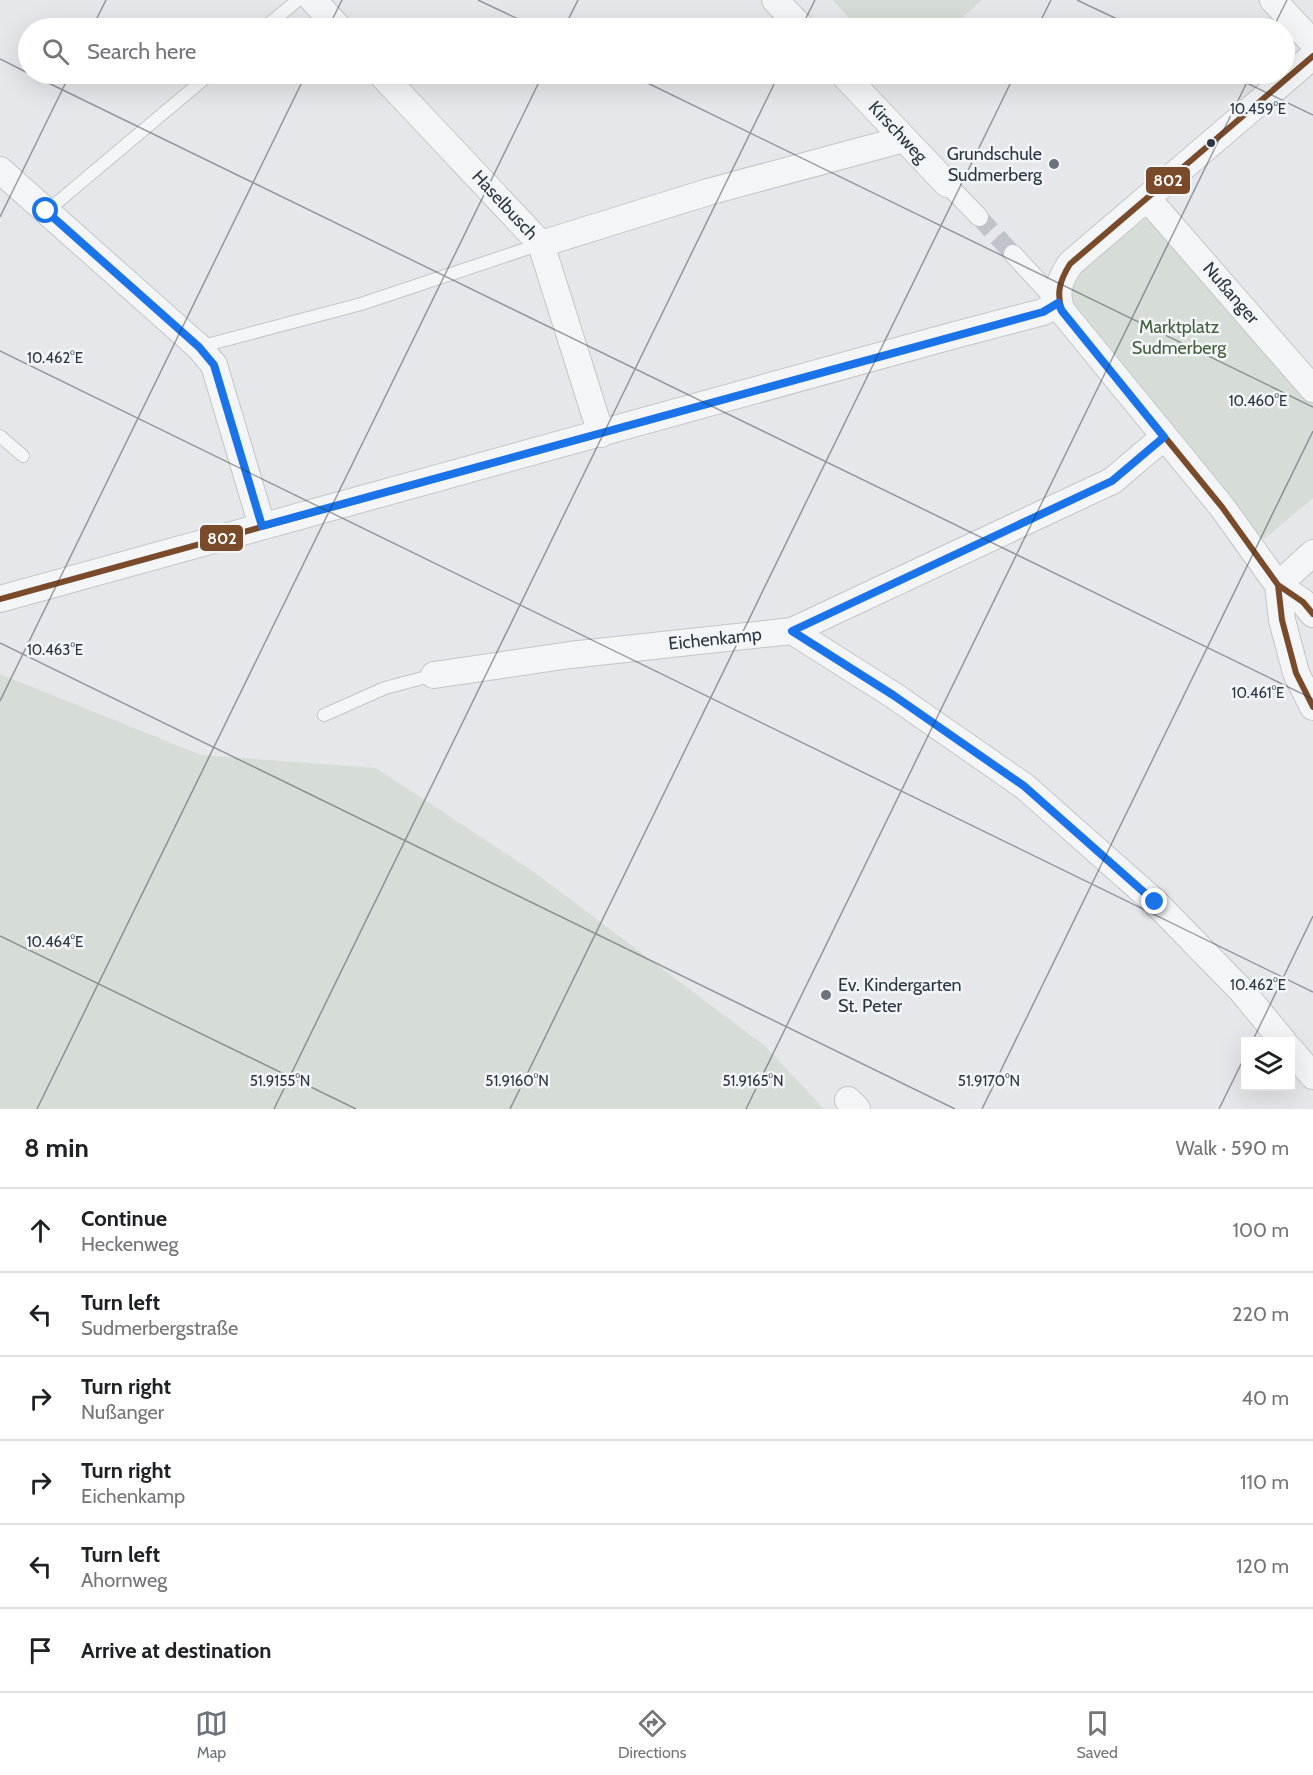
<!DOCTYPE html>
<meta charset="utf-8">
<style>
:root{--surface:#fff;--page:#f2f2f2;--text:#202124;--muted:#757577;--line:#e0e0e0;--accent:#6d737d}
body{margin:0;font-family:Cabin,sans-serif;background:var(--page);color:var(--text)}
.controls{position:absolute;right:18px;bottom:18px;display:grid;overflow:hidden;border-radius:0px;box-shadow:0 6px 24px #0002}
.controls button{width:54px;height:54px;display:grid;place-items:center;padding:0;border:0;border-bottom:2px solid var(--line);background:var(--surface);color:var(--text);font:30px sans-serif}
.stop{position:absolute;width:18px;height:18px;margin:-14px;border:4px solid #1a73e8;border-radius:50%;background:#fff}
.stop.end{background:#1a73e8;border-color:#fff;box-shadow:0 2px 6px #0008}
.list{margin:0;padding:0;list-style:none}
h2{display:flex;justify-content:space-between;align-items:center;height:78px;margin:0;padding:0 24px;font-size:26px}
h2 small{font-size:20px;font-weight:400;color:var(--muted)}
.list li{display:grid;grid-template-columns:39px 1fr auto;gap:18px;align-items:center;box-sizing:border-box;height:84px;padding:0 24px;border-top:2px solid var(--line)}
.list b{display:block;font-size:22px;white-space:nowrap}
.list p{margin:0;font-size:20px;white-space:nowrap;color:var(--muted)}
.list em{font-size:20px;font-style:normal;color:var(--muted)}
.icon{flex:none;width:33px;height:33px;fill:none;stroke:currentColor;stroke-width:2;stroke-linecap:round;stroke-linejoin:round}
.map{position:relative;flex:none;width:1313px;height:1109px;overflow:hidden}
.search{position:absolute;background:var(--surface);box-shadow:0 6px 24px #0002;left:18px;right:18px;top:18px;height:66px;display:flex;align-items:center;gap:15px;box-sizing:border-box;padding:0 21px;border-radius:33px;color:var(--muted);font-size:22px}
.sheet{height:582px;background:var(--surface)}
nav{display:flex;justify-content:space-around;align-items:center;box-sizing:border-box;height:84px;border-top:2px solid var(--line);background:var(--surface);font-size:16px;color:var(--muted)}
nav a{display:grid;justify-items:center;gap:3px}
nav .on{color:var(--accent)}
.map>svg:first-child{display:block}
.green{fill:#d6ddd6}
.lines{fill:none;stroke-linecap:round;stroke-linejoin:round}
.pedestrian-tunnel{stroke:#c0c3c9;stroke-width:18;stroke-dasharray:18 9;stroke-linecap:butt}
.service-casing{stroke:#c3c5c8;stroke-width:14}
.pedestrian-casing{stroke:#c3c5c8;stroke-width:20}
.minor-casing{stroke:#c3c5c8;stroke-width:28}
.service{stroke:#f4f5f6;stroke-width:12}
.pedestrian{stroke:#f4f5f6;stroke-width:18}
.minor{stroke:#f4f5f6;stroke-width:26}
.bus-1-casing{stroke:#f3f6f8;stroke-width:10}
.bus-1{stroke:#7a4b2a;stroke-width:6}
.route{stroke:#1a73e8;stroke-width:8}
.ticks{fill:none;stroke:#2c3543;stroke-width:1.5;stroke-opacity:0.45}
.bus-dot{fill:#2c3543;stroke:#f3f6f8;stroke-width:2}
.poi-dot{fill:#6d737d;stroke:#f3f6f8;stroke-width:2}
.labels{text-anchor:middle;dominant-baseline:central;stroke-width:5;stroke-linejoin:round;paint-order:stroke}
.street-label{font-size:18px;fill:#2c3543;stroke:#f3f6f8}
.poi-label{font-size:18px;fill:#2c3543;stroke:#f3f6f8;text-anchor:end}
.park-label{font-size:18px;fill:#425e3a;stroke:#f3f6f8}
.ticks-label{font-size:15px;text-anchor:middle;fill:#2c3543;stroke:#f3f6f8;stroke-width:5;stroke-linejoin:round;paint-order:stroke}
.line-badge{stroke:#f3f6f8;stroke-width:2}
.badge-label{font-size:16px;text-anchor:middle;font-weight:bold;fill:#fff}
</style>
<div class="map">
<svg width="1313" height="1109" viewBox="0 0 1313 1109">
<rect width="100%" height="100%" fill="#e5e7ea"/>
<!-- green -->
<path class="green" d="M833 0H982L950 28H858Z
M1157 209 1313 397V498L1263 540 1056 292Z
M0 674 201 755 376 768 534 872 765 1046 824 1109H0Z"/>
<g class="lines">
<!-- pedestrian-tunnel -->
<path class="pedestrian-tunnel" d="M979 217 1013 254"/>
<defs>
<path id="service" d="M264 28 298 0
M47 211 210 74
M199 347 361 304 541 244
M0 436 23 456
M324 715 385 688 434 675"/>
<path id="pedestrian" d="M947 184 979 217
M1013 254 1058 303"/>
<path id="minor" d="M313 0 339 28
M775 0 802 28
M1273 0 1313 43
M1313 56 1070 264C1060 280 1054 292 1062 311L1222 507 1278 585 1303 602 1313 614
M381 74 541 244 601 434
M843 74 947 184
M0 170 199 347 214 365 262 526
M1147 198 1313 389
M541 244 708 192 904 139
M1278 585 1282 620 1296 673 1313 707
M1278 585 1313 553
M0 599 955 335 1043 312 1058 303
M792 631 893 695 1024 786 1155 902 1241 990 1284 1042
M434 675 570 655 792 631 1112 481 1164 437
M1290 1049 1313 1076
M848 1100 857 1109"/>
</defs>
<!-- service casing -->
<use href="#service" class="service-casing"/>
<!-- pedestrian casing -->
<use href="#pedestrian" class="pedestrian-casing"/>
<!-- minor casing -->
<use href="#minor" class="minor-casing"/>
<!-- service -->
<use href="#service" class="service"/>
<!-- pedestrian -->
<use href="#pedestrian" class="pedestrian"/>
<!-- minor -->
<use href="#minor" class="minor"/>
<defs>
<path id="bus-1" d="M1313 56 1070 264C1060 280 1056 293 1062 311L1222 507 1278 585 1303 602 1313 614
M1278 585 1282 620 1296 673 1313 707
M0 599 1043 312 1058 303"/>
</defs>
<!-- bus-1 casing -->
<use href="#bus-1" class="bus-1-casing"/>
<!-- bus-1 -->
<use href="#bus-1" class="bus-1"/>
</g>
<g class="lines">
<!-- route -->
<path class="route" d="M46 211 199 347 214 365 262 526 1043 312 1058 303 1062 311 1164 437 1112 481 792 631 893 695 1024 786 1155 902"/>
</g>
<!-- ticks -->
<path class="ticks" d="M478 0 537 28M1077 0 1136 28M92 28 106 0M328 28 342 0M564 28 578 0M801 28 815 0M1037 28 1051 0M1273 28 1287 0M0 59 28 73M30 74 1313 699M629 74 1313 407M1228 74 1313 115M0 217 70 74M0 351 1313 992M0 643 955 1109M0 701 306 74M0 936 356 1109M1252 1042 1313 916M37 1109 543 74M274 1109 779 74M510 1109 1015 74M746 1109 1251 74M982 1109 1313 431M1219 1109 1246 1054"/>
<!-- markers -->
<circle class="bus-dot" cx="1211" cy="143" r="5"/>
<g class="poi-dot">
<circle cx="1054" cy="164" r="6"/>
<circle cx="826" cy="995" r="6"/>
</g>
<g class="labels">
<!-- street labels -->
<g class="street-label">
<text transform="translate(898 132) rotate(47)">Kirschweg</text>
<text transform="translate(505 205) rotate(47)">Haselbusch</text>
<text transform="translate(1231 293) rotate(49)">Nußanger</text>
<text transform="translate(715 639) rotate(-6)">Eichenkamp</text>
</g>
<!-- poi labels -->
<g class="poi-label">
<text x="1042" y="154">Grundschule<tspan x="1042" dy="21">Sudmerberg</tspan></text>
<text x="838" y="985" text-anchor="start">Ev. Kindergarten<tspan x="838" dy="21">St. Peter</tspan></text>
</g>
<!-- park labels -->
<g class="park-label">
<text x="1179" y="327">Marktplatz<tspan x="1179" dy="21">Sudmerberg</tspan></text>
</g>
</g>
<g class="ticks-label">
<text x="1258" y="114">10.459°E</text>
<text x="55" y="363">10.462°E</text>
<text x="1258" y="406">10.460°E</text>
<text x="55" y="655">10.463°E</text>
<text x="1258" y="698">10.461°E</text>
<text x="55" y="947">10.464°E</text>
<text x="1258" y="990">10.462°E</text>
<text x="280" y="1086">51.9155°N</text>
<text x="517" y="1086">51.9160°N</text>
<text x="753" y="1086">51.9165°N</text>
<text x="989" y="1086">51.9170°N</text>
</g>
<g class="line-badge">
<rect x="1145" y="166" width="46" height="29" rx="6" fill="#7a4b2a"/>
<rect x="199" y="524" width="45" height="28" rx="6" fill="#7a4b2a"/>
</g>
<g class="badge-label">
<text x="1168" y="186">802</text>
<text x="222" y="544">802</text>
</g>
</svg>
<div class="controls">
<button><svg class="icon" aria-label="layers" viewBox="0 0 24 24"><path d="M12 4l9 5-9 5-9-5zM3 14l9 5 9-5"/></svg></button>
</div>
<div class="stop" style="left:46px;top:211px"></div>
<div class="stop end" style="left:1155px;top:902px"></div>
<div class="search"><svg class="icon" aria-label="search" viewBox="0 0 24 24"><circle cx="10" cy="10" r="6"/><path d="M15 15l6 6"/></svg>Search here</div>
</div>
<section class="sheet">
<h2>8 min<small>Walk · 590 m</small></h2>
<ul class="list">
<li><svg class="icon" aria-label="ahead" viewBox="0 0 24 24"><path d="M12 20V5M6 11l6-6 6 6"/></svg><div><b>Continue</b><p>Heckenweg</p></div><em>100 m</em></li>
<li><svg class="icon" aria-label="left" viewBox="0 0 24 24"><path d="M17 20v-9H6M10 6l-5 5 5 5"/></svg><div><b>Turn left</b><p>Sudmerbergstraße</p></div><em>220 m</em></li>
<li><svg class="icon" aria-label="right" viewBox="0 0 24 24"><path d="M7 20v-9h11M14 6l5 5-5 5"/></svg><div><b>Turn right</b><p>Nußanger</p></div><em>40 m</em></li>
<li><svg class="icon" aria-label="right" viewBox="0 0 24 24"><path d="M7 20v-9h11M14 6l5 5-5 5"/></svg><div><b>Turn right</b><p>Eichenkamp</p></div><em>110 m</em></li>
<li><svg class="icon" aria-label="left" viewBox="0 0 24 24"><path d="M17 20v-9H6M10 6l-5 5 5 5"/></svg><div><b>Turn left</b><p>Ahornweg</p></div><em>120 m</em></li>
<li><svg class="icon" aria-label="arrive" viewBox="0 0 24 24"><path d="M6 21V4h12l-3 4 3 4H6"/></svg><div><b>Arrive at destination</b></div></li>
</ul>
</section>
<nav>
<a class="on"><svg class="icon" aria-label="map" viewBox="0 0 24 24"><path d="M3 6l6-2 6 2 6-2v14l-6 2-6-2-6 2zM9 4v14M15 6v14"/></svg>Map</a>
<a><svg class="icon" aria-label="directions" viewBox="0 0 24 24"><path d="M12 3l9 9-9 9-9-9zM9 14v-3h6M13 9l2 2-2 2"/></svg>Directions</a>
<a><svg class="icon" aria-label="saved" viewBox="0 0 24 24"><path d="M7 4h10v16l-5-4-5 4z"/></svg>Saved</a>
</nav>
